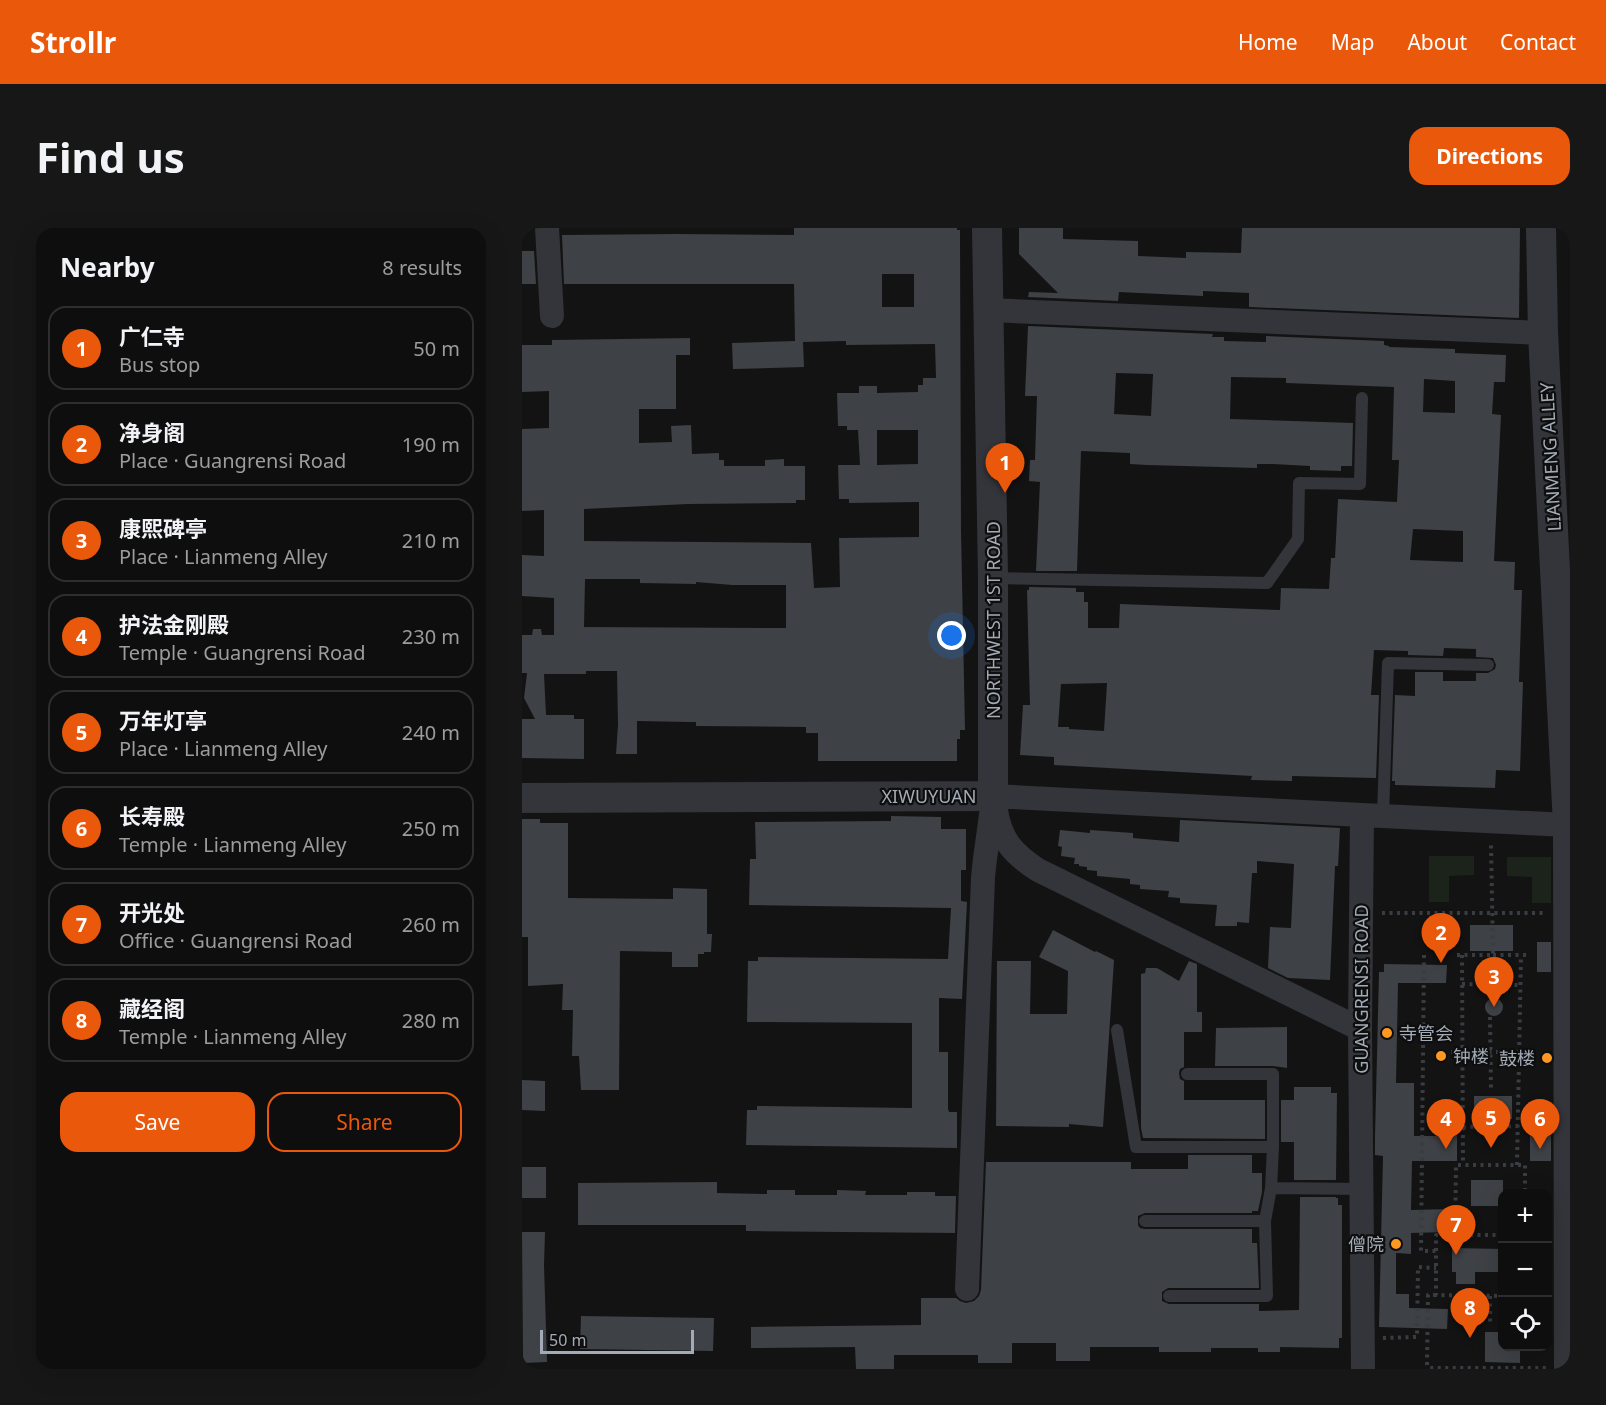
<!DOCTYPE html>
<meta charset="utf-8">
<style>
:root{--surface:#0e0e0f;--page:#171718;--text:#f1f3f6;--muted:#9b9c9e;--line:#2e2e2f;--accent:#ea580c}
body{margin:0;font-family:"Noto Sans","Noto Sans SC",sans-serif;background:var(--page);color:var(--text)}
.controls{position:absolute;right:18px;bottom:18px;display:grid;overflow:hidden;border-radius:12px;box-shadow:0 6px 24px #0002}
.controls button{width:54px;height:54px;display:grid;place-items:center;padding:0;border:0;border-bottom:2px solid var(--line);background:var(--surface);color:var(--text);font:30px sans-serif}
.scale{position:absolute;left:18px;bottom:15px;width:154px;box-sizing:border-box;padding-left:6px;border:3px solid #a3abb6;border-top:0;font-size:16px;line-height:21px;white-space:nowrap;color:#a3abb6;-webkit-text-stroke:4px #0e0e0f;paint-order:stroke}
.you{position:absolute;left:430px;top:408px;width:21px;height:21px;margin:-15px;border:4px solid #fff;border-radius:50%;background:#1a73e8;box-shadow:0 0 0 9px #1a73e833}
.badge{display:grid;place-items:center;width:39px;height:39px;border-radius:50%;background:var(--accent);color:#fff;font-size:20px;font-weight:700}
.pin{position:absolute;translate:-50% -50px;filter:drop-shadow(0 2px 3px #0008)}
.pin::after{content:'';position:absolute;top:32px;width:21px;height:18px;background:inherit;clip-path:polygon(0 0,100% 0,50% 100%)}
.list{margin:0;padding:0;list-style:none}
h2{display:flex;justify-content:space-between;align-items:center;height:78px;margin:0;padding:0 24px;font-size:26px}
h2 small{font-size:20px;font-weight:400;color:var(--muted)}
.list li{display:grid;grid-template-columns:39px 1fr auto;gap:18px;align-items:center;box-sizing:border-box;height:84px;margin:0 12px 12px;padding:0 12px;border:2px solid var(--line);border-radius:18px}
.list b{display:block;font-size:22px;white-space:nowrap}
.list p{margin:0;font-size:20px;white-space:nowrap;color:var(--muted)}
.list em{font-size:20px;font-style:normal;color:var(--muted)}
.actions{display:flex;gap:12px;padding:18px 24px}
.actions a{flex:1;padding:14px 0;border:2px solid var(--accent);border-radius:18px;text-align:center;font-size:21px;color:var(--accent)}
.actions .main{background:var(--accent);color:#fff}
.icon{flex:none;width:33px;height:33px;fill:none;stroke:currentColor;stroke-width:2;stroke-linecap:round;stroke-linejoin:round}
.map{position:relative;flex:none;width:1048px;height:1141px;overflow:hidden;border-radius:18px}
header{display:flex;align-items:center;gap:36px;box-sizing:border-box;height:84px;padding:0 30px;background:var(--accent);color:#fff}
header strong{font-size:28px}
nav{display:flex;gap:33px;margin-inline-start:auto;font-size:21px}
.intro{display:flex;align-items:center;justify-content:space-between;box-sizing:border-box;height:144px;padding:0 36px}
h1{margin:0;font-size:42px}
.button{padding:15px 27px;border-radius:18px;background:var(--accent);color:#fff;font-size:21px;font-weight:700}
main{display:flex;gap:36px;padding:0 36px}
aside{flex:1;background:var(--surface);border-radius:18px;box-shadow:0 6px 24px #0002}
.map>svg:first-child{display:block}
.green{fill:#1b231b}
.building{fill:#3e4145;fill-rule:evenodd}
.lines{fill:none;stroke-linecap:round;stroke-linejoin:round}
.path{stroke:#393c41;stroke-width:4;stroke-dasharray:3 4.5;stroke-linecap:butt}
.service{stroke:#33353a;stroke-width:12}
.minor{stroke:#33353a;stroke-width:24}
.tertiary{stroke:#33353a;stroke-width:30}
.poi-dot{fill:#ff9821;stroke:#0e0e0f;stroke-width:2}
.labels{text-anchor:middle;dominant-baseline:central;stroke-width:4.5;stroke-linejoin:round;paint-order:stroke}
.street-label{font-size:18px;fill:#a3abb6;stroke:#0e0e0f}
.poi-label{font-size:18px;fill:#a3abb6;stroke:#0e0e0f;text-anchor:start}
</style>
<header>
<strong>Strollr</strong>
<nav><a>Home</a><a>Map</a><a>About</a><a>Contact</a></nav>
</header>
<div class="intro"><h1>Find us</h1><a class="button">Directions</a></div>
<main>
<aside>
<h2>Nearby<small>8 results</small></h2>
<ul class="list">
<li><span class="badge">1</span><div><b>广仁寺</b><p>Bus stop</p></div><em>50 m</em></li>
<li><span class="badge">2</span><div><b>净身阁</b><p>Place · Guangrensi Road</p></div><em>190 m</em></li>
<li><span class="badge">3</span><div><b>康熙碑亭</b><p>Place · Lianmeng Alley</p></div><em>210 m</em></li>
<li><span class="badge">4</span><div><b>护法金刚殿</b><p>Temple · Guangrensi Road</p></div><em>230 m</em></li>
<li><span class="badge">5</span><div><b>万年灯亭</b><p>Place · Lianmeng Alley</p></div><em>240 m</em></li>
<li><span class="badge">6</span><div><b>长寿殿</b><p>Temple · Lianmeng Alley</p></div><em>250 m</em></li>
<li><span class="badge">7</span><div><b>开光处</b><p>Office · Guangrensi Road</p></div><em>260 m</em></li>
<li><span class="badge">8</span><div><b>藏经阁</b><p>Temple · Lianmeng Alley</p></div><em>280 m</em></li>
</ul>
<div class="actions"><a class="main">Save</a><a>Share</a></div>
</aside>
<div class="map">
<svg width="1048" height="1141" viewBox="0 0 1048 1141">
<rect width="100%" height="100%" fill="#131314"/>
<!-- green -->
<path class="green" d="M907 628H952V647L927 648V674H907Z
M985 629H1029V675H1010V649L985 648Z"/>
<!-- building -->
<path class="building" d="M272 0H435V2H438L439 302 443 502H438V511H435V533H296V505H284V499L174 498V494H166L115 493V526H94L96 497 95 443H64V446H22L24 487H52V491H62V531L0 530V491H13L2 470 5 445H0V407H10L11 401H19L20 407H32V370L0 368V327L22 328V282L0 283V201L27 200V163L0 164V117H30V112L168 110V127H154V181H117V215L150 214 149 198 169 197 170 226 197 225V232H202V238H243V232L262 231V238H283V272H274V275L166 276 62 281V313L289 315 292 360 318 359 317 310 397 309V274L327 275V271H317L316 237H338L336 202H325V198H316L315 165H337V158H355V165L396 164V157H401V150H414L413 116 324 117V113L281 114 282 139 211 141 210 115 273 113 272 56H42L40 7 154 6 272 7ZM360 46H392V79H360ZM355 202H396V236L355 237ZM63 351H118V355L174 356V354L210 357H264V400L62 399Z
M497 0H541V11L616 13V28L664 30V24L719 25 720 0H998L997 90 727 79V65L681 63V68L597 64 596 73 506 69 507 64 536 65 497 26Z
M0 23H12L14 56H0Z
M506 98 691 106 690 109H702V113L744 114V108L862 113V117L867 118V119L933 121V125L984 127 983 154H972L970 186 979 187 972 333 993 334 992 362H1000L997 454H1001L998 543 974 542 973 560 873 557V553H870L873 467 893 468V444H921V453H954V445H966L973 441 974 437 971 430 954 429V421L922 420 921 428 886 427V423L852 422 849 467H857L854 550 770 548V553L729 552 730 548 532 537V529L498 527 501 477H508L505 362H507V359L554 360V364H562V374H566V400H597L598 376 758 382 759 360 807 361 809 330H813L816 271 875 274 877 232H870L872 159 764 155V150L709 149 708 191 831 195 830 238H819V243L788 242V238L751 236H735V240L625 237 608 236V225L559 223 555 343H514L518 254 507 253 508 232H513L515 168H503ZM594 145 631 146 629 188 592 186ZM902 151 933 153V185L901 184ZM891 301 941 303V334L888 332ZM585 455 582 503 547 501V499H536L539 456Z
M369 588 419 589V601H444V642H439V673L445 674 440 771 417 770V824H426V881L427 884H435V920L224 917 225 882H235V878L390 880V795L225 794 226 733H236V729L426 731 429 680 227 677 228 631H234L233 594 369 593Z
M0 591H18V595H46V670L151 671V660L185 661V706H190L189 724H182V726H176V739H150V724L98 723 97 862H59L57 828H50L51 782H40L41 756 6 758V709H0Z
M658 592 818 600 816 638H813L808 752 766 750 746 740 748 699 769 700 772 636 735 633V645H730L727 695 715 694V698H693L695 677 658 675V670L646 669 647 663 618 661V657L608 656V651L575 648V643L565 642V639L557 638V636H552L553 630 539 628 540 619 536 618 538 602 568 605V602L611 605V610L657 614Z
M948 697H991V723H948Z
M531 702 573 724 574 723 592 732 581 899 547 896V899L474 898 475 733H509L508 786H545L546 743 517 729Z
M1015 714H1029V744H1015Z
M667 733 675 736V784H680V804H662V839L658 841 657 845 658 851 662 853V872H743V911L621 910 619 900V746L623 745 624 740H635L657 753Z
M862 736 925 737 924 755H876L874 855H892V908H935V933H890L889 982 927 981V1004L889 1005V1026L874 1025V1066H887V1080L926 1081 925 1101 857 1099 861 928 853 927V909L857 744H862Z
M963 779a9 9 0 1 1 18 0a9 9 0 1 1-18 0Z
M765 799V840L751 838H693L694 800Z
M0 852 23 853V883L0 882Z
M772 859H809V865H815L814 952H772V914H759V872H772Z
M952 868H990V891H952Z
M1008 908H1029V933H1008Z
M666 927H730V945H740V964L736 983H730V985H623L616 988V997L618 1000 623 1001H730V1015H735L737 1060H646L640 1064V1073L647 1076H737V1083L777 1082 778 969H814V970H816V977H820V1110H817V1120L758 1119V1124H736V1120H689V1124H637V1119H568V1133H534V1115H490V1135H456V1127H372V1141H334L333 1119 229 1120V1099L399 1097V1070H434L438 1073 444 1075 452 1073 457 1068 459 1062 464 934H609V941H666Z
M0 939H24V970H0Z
M949 952H981V978H949Z
M195 954V965L245 966V962H273V967H315V962L344 963 343 967H385V964H413V968H434L433 1005 224 1003V997H56V955Z
M0 1004H23L22 1037 25 1134 1 1135Z
M930 1020 981 1021V1044H953V1056H934V1044H930Z
M59 1088 192 1090 191 1123 58 1121Z
M963 1104H981V1119H998V1135L963 1134Z"/>
<g class="lines">
<!-- path -->
<path class="path" d="M860 685H1024
M902 727 899 1023H914
M935 727H971L969 615
M940 727 941 937
M971 727H1007
M940 756 998 757
M969 764V756
M968 789 969 862
M929 824H1010
M969 898V916
M941 899 996 898
M995 937 999 727
M926 990H933
M981 1007H933L934 937H1003V966
M933 1020V1007H914V1067L981 1068
M914 1067H906L905 1137 908 1140H1025
M968 1068V1098
M861 1110 895 1109 896 1039 914 1040"/>
<!-- service -->
<path class="service" d="M471 350 745 355 776 311 777 255 838 256 840 170
M861 588 866 435 966 437
M595 802 614 919H751
M749 960 840 961
M623 993H743
M647 1068H745L743 993 749 960 751 919V846H665"/>
<!-- minor -->
<path class="minor" d="M25 0 30 88
M466 82 1021 105
M471 568 840 587
M474 582C478 611 491 626 516 642L838 801
M445 1061 461 650C463 623 469 595 471 568
M841 1141 838 801 840 587 1046 597"/>
<!-- tertiary -->
<path class="tertiary" d="M1019 0 1021 105 1046 597 1047 1141
M0 570 471 568V350L465 0"/>
</g>
<!-- markers -->
<g class="poi-dot">
<circle cx="865" cy="805" r="6"/>
<circle cx="919" cy="828" r="6"/>
<circle cx="1025" cy="830" r="6"/>
<circle cx="874" cy="1016" r="6"/>
</g>
<g class="labels">
<!-- street labels -->
<g class="street-label">
<text transform="translate(1028 229) rotate(-93)">LIANMENG ALLEY</text>
<text transform="translate(471 392) rotate(-90)">NORTHWEST 1ST ROAD</text>
<text x="407" y="568">XIWUYUAN</text>
<text transform="translate(839 761) rotate(-90)">GUANGRENSI ROAD</text>
</g>
<!-- poi labels -->
<g class="poi-label">
<text x="877" y="805">寺管会</text>
<text x="931" y="828">钟楼</text>
<text x="1013" y="830" text-anchor="end">鼓楼</text>
<text x="862" y="1016" text-anchor="end">僧院</text>
</g>
</g>
</svg>
<div class="controls">
<button>+</button>
<button>−</button>
<button><svg class="icon" aria-label="locate" viewBox="0 0 24 24"><circle cx="12" cy="12" r="6"/><path d="M12 2v4M12 18v4M2 12h4M18 12h4"/></svg></button>
</div>
<div class="scale">50 m</div>
<div class="you"></div>
<div class="pin badge" style="left:483px;top:265px">1</div>
<div class="pin badge" style="left:919px;top:735px">2</div>
<div class="pin badge" style="left:972px;top:779px">3</div>
<div class="pin badge" style="left:924px;top:921px">4</div>
<div class="pin badge" style="left:969px;top:920px">5</div>
<div class="pin badge" style="left:1018px;top:921px">6</div>
<div class="pin badge" style="left:934px;top:1027px">7</div>
<div class="pin badge" style="left:948px;top:1110px">8</div>
</div>
</main>
